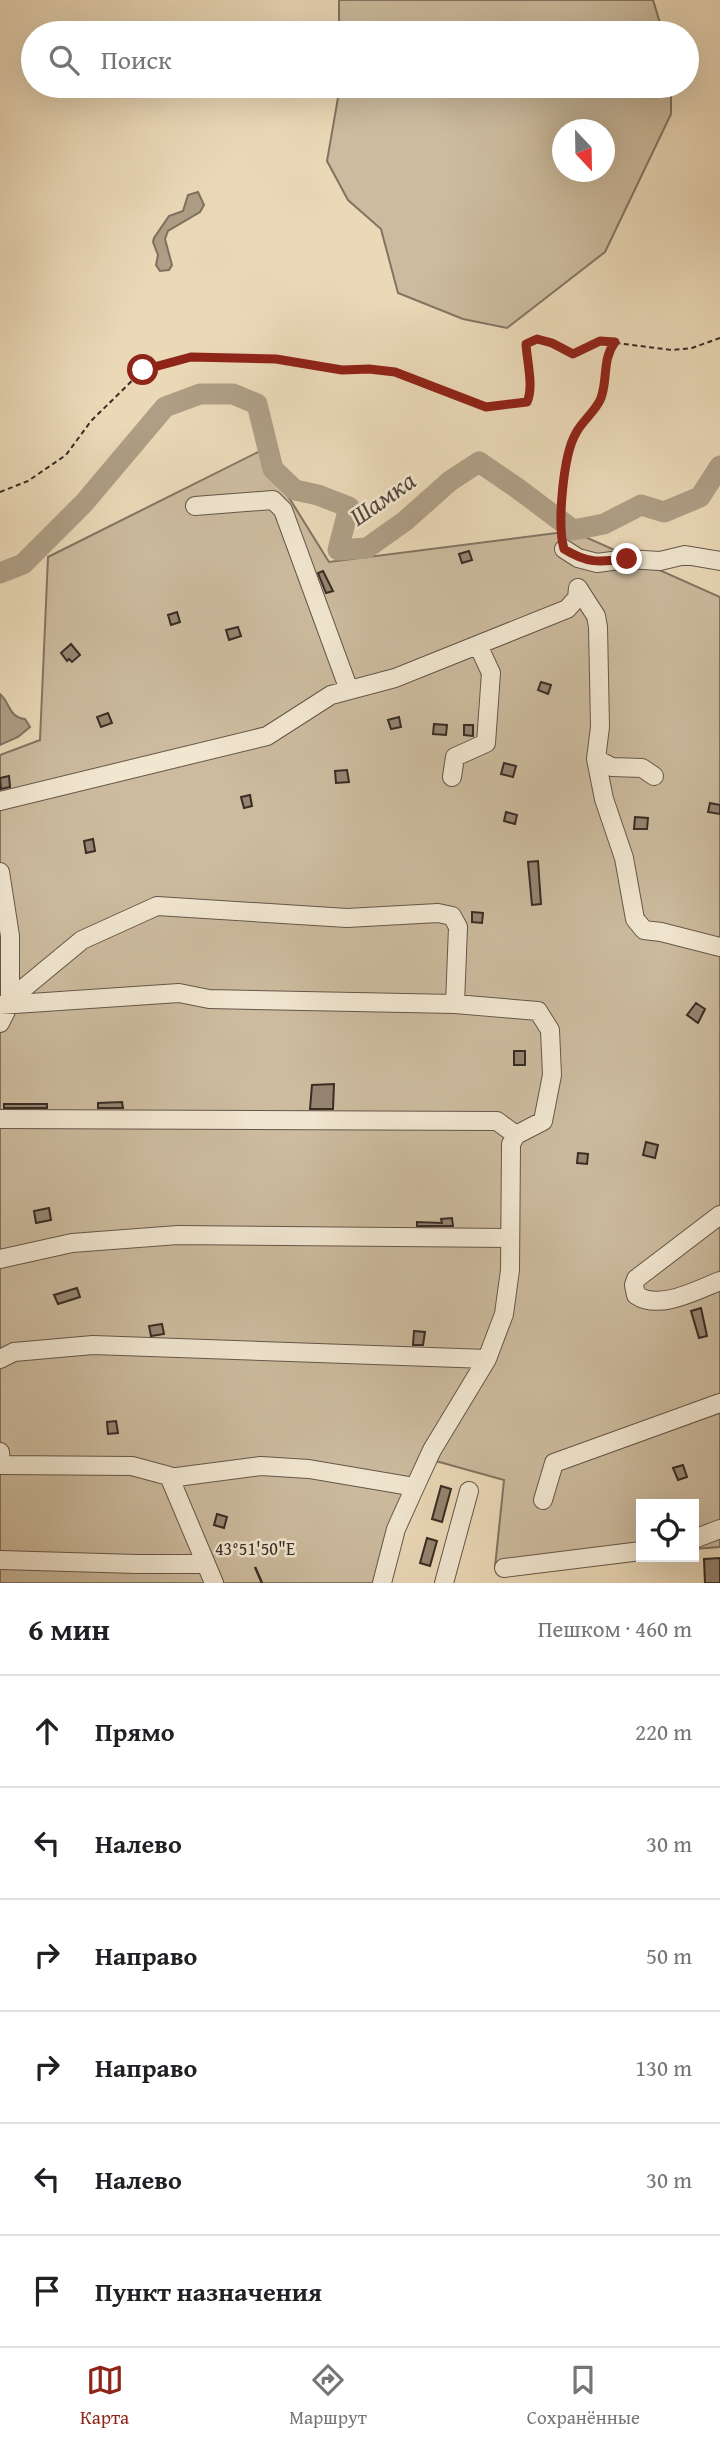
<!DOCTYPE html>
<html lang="ru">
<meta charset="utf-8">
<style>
:root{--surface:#fff;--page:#f2f2f2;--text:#202124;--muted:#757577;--line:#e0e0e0;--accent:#8f2418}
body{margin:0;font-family:"Gentium Book Plus",serif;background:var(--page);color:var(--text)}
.controls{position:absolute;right:21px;bottom:21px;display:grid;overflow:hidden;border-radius:0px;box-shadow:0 7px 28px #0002}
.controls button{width:63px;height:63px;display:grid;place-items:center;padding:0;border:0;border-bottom:2px solid var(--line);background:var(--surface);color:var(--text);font:35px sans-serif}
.compass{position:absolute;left:552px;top:119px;width:63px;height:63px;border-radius:50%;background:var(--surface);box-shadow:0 7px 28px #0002;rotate:158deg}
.stop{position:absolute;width:21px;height:21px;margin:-16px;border:5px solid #8f2418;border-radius:50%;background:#fff}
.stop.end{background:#8f2418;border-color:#fff;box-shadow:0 2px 7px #0008}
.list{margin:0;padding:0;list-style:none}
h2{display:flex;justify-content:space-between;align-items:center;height:91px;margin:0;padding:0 28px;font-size:30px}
h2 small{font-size:23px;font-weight:400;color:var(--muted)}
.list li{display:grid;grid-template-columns:46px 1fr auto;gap:21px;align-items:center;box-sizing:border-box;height:112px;padding:0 28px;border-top:2px solid var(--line)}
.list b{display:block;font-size:26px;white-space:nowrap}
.list em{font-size:23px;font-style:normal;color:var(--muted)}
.icon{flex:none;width:38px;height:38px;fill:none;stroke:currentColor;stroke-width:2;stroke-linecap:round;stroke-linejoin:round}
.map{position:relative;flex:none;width:720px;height:1583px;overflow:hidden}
.search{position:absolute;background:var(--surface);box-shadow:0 7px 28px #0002;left:21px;right:21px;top:21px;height:77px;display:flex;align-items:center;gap:18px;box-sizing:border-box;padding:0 24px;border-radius:38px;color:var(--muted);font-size:26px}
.sheet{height:763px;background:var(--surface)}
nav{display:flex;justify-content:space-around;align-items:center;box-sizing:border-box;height:98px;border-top:2px solid var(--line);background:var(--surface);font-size:19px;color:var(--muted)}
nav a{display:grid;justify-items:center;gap:4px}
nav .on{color:var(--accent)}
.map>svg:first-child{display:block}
.green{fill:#ccbb9e;stroke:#827462;stroke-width:2;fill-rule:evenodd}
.water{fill:#ae9e85;stroke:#7f705f;stroke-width:2}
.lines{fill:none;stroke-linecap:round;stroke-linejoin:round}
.river{stroke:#ae9e85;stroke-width:21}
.building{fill:#958571;stroke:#392c25;stroke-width:2}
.minor-casing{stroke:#65574a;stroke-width:20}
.path{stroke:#392c25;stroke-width:2;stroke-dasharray:5 3.5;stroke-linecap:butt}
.minor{stroke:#f1e6d0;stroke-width:18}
.route{stroke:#8f2418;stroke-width:9}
.ticks{fill:none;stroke:#392c25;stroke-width:2.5}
.labels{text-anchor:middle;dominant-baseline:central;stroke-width:5;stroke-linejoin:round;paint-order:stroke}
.water-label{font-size:26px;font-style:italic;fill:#56483d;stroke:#f1e6d0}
.ticks-label{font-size:18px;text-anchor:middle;fill:#392c25;stroke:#f1e6d0;stroke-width:5;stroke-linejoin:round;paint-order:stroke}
</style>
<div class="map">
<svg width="720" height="1583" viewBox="0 0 720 1583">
<rect width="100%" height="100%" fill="#ead8b7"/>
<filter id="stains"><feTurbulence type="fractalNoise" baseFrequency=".00286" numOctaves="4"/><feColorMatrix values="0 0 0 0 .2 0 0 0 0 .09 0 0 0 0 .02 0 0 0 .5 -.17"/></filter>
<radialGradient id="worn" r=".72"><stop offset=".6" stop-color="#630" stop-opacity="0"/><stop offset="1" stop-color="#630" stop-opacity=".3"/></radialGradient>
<!-- green -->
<path class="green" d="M339 0H653L663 33H339Z
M340 86H671V114L605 252 507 328 463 319 398 293 381 229 348 200 327 161ZM562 130H604V172H562Z
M260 451 329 562 572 531 720 597V1547L694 1549V1504H641V1554L495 1567 504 1480 432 1460 382 1583H0V755L40 740 48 557Z"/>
<!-- water -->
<path class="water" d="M198 192 204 205 200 212 168 231 165 239 172 265 169 270 160 271 156 265 158 255 153 242 154 238 169 216 183 211 188 195Z
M0 694C10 702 8 717 25 719L30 727 18 737 0 745Z"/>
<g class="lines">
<!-- river -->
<path class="river" d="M0 573 23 564 84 503 165 407 200 394H233L257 404 273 469 295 490 318 495 349 507 338 550 367 548 405 521 450 481 479 462 517 488 573 530 604 524 641 505 664 512 700 497 720 466"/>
</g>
<!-- building -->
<path class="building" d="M469 551 472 560 462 563 459 554Z
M323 571 333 591 326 593 318 573Z
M177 612 180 622 171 625 168 615Z
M238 627 241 636 229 640 226 630Z
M71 644 80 655 72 662 69 659 67 661 61 653Z
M541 682 551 685 548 694 538 690Z
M108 713 112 723 101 727 97 717Z
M399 717 401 727 391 729 388 720Z
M434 724 447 725 446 735 433 734Z
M464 725H473V736L464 735Z
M504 763 516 766 513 777 501 774Z
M347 770 349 782 336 783 335 771Z
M9 776 10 787 1 789 0 778Z
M250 795 252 806 244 808 241 797Z
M710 803 720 805V814L708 812Z
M506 812 517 815 515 824 504 821Z
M635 817 648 818 647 829H634Z
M93 839 95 851 86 853 84 841Z
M538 861 541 904 532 905 528 862Z
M472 912 483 913 482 923 472 922Z
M696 1003 705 1009 698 1023 687 1015Z
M514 1051H525V1065H514Z
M334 1084 333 1109H310L312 1085Z
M122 1102 123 1108H98V1103Z
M4 1104H47V1108H4Z
M646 1142 658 1145 655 1158 643 1155Z
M578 1153 588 1154 587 1164 577 1163Z
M49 1208 51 1220 36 1223 34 1211Z
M452 1218 453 1226H417V1222L442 1223 441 1219Z
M77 1288 80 1297 58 1304 54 1295Z
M701 1308 707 1336 699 1338 691 1311Z
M162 1324 164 1334 151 1336 149 1326Z
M414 1331 425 1332 423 1345H413Z
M116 1421 118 1433 108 1434 107 1422Z
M683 1465 687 1477 678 1480 673 1468Z
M441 1486 451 1489 442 1522 432 1519Z
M217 1514 227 1517 224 1528 214 1525Z
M427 1538 437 1541 430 1566 420 1563Z
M720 1558V1583H705L704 1559Z"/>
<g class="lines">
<defs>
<path id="minor" d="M195 506 273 500 283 510 349 690
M564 549 578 558 597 563 627 559 660 561 685 555 720 561
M578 588 596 616 598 627 600 727 596 759 604 799 624 858 635 919 644 930 661 932 720 947
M596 759 612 767 642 768 654 776
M452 777 455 757 486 743 491 673 478 645
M0 801 267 736 331 695 395 678 567 609 577 598 578 588
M0 872 10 936V1004
M0 1005 179 993 209 999 455 1004 538 1011 550 1030 552 1075 543 1121 516 1135 497 1121 0 1119
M0 1023 13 997 82 940 157 906 347 918 438 913 452 916 458 927 455 1004
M720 1215 636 1279 634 1285 636 1295C659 1311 697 1290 720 1281
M0 1259 72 1243 178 1235 510 1238
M0 1359 14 1352 93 1345 487 1359
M0 1452 1 1465 132 1466 169 1476 214 1583
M169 1478 261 1466 309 1469 415 1487
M543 1500 554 1463 720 1403
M694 1539 720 1529
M0 1560 137 1564H206
M504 1568 641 1551
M382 1583 396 1529 415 1487 432 1450 487 1359 504 1314 510 1270 511 1144 516 1135
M444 1583 469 1491"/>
</defs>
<!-- minor casing -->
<use href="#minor" class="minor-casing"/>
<!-- path -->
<path class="path" d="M0 492 28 481 66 455 91 421 143 370 191 357 276 359 342 370 369 369 395 372 486 407 527 402C534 387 527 362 526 344 545 335 556 345 573 354L600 341 672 350 692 348 720 338
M560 534 565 466 575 434 601 400 607 352 615 343"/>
<!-- minor -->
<use href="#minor" class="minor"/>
</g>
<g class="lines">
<!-- route -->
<path class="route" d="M143 370 191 357 276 359 342 370 369 369 395 372 486 407 527 402C534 387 527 362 526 344L537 339 552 343 573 354 600 341 615 342C602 359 608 379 601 398 596 411 582 421 576 433 563 455 557 525 564 549 588 564 600 562 627 559"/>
</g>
<!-- ticks -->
<path class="ticks" d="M255 1567 262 1583"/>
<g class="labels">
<!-- water labels -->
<g class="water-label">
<text transform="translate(382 498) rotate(-35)">Шамка</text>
</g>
</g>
<g class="ticks-label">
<text x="255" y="1555">43°51'50"E</text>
</g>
<rect width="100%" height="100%" filter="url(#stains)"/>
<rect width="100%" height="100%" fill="url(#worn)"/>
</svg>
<div class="controls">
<button><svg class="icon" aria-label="locate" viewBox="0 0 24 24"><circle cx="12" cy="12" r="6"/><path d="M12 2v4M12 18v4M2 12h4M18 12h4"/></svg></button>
</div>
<svg class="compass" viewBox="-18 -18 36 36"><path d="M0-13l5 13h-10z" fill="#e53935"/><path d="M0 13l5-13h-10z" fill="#757577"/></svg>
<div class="stop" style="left:143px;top:370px"></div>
<div class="stop end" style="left:627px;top:559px"></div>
<div class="search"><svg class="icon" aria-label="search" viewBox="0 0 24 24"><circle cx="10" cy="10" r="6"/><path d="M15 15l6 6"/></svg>Поиск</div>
</div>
<section class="sheet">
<h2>6 мин<small>Пешком · 460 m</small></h2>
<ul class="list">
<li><svg class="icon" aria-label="ahead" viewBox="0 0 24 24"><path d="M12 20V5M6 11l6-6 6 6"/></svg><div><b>Прямо</b></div><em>220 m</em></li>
<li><svg class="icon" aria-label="left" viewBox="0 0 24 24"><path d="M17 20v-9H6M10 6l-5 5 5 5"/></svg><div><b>Налево</b></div><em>30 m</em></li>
<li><svg class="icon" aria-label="right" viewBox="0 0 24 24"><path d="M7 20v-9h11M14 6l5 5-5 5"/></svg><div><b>Направо</b></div><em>50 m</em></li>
<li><svg class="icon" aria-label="right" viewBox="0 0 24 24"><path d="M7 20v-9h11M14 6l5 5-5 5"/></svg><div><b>Направо</b></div><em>130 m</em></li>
<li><svg class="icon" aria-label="left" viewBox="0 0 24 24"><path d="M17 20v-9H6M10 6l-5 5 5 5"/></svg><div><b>Налево</b></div><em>30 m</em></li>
<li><svg class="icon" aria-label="arrive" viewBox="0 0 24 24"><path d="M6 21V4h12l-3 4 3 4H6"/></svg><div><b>Пункт назначения</b></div></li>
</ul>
</section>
<nav>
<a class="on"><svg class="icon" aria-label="map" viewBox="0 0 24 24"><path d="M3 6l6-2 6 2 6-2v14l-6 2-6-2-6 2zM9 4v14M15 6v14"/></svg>Карта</a>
<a><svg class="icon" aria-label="directions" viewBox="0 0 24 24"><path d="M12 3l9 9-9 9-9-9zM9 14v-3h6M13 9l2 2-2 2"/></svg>Маршрут</a>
<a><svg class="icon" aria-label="saved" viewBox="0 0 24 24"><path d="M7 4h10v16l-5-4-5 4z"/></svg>Сохранённые</a>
</nav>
